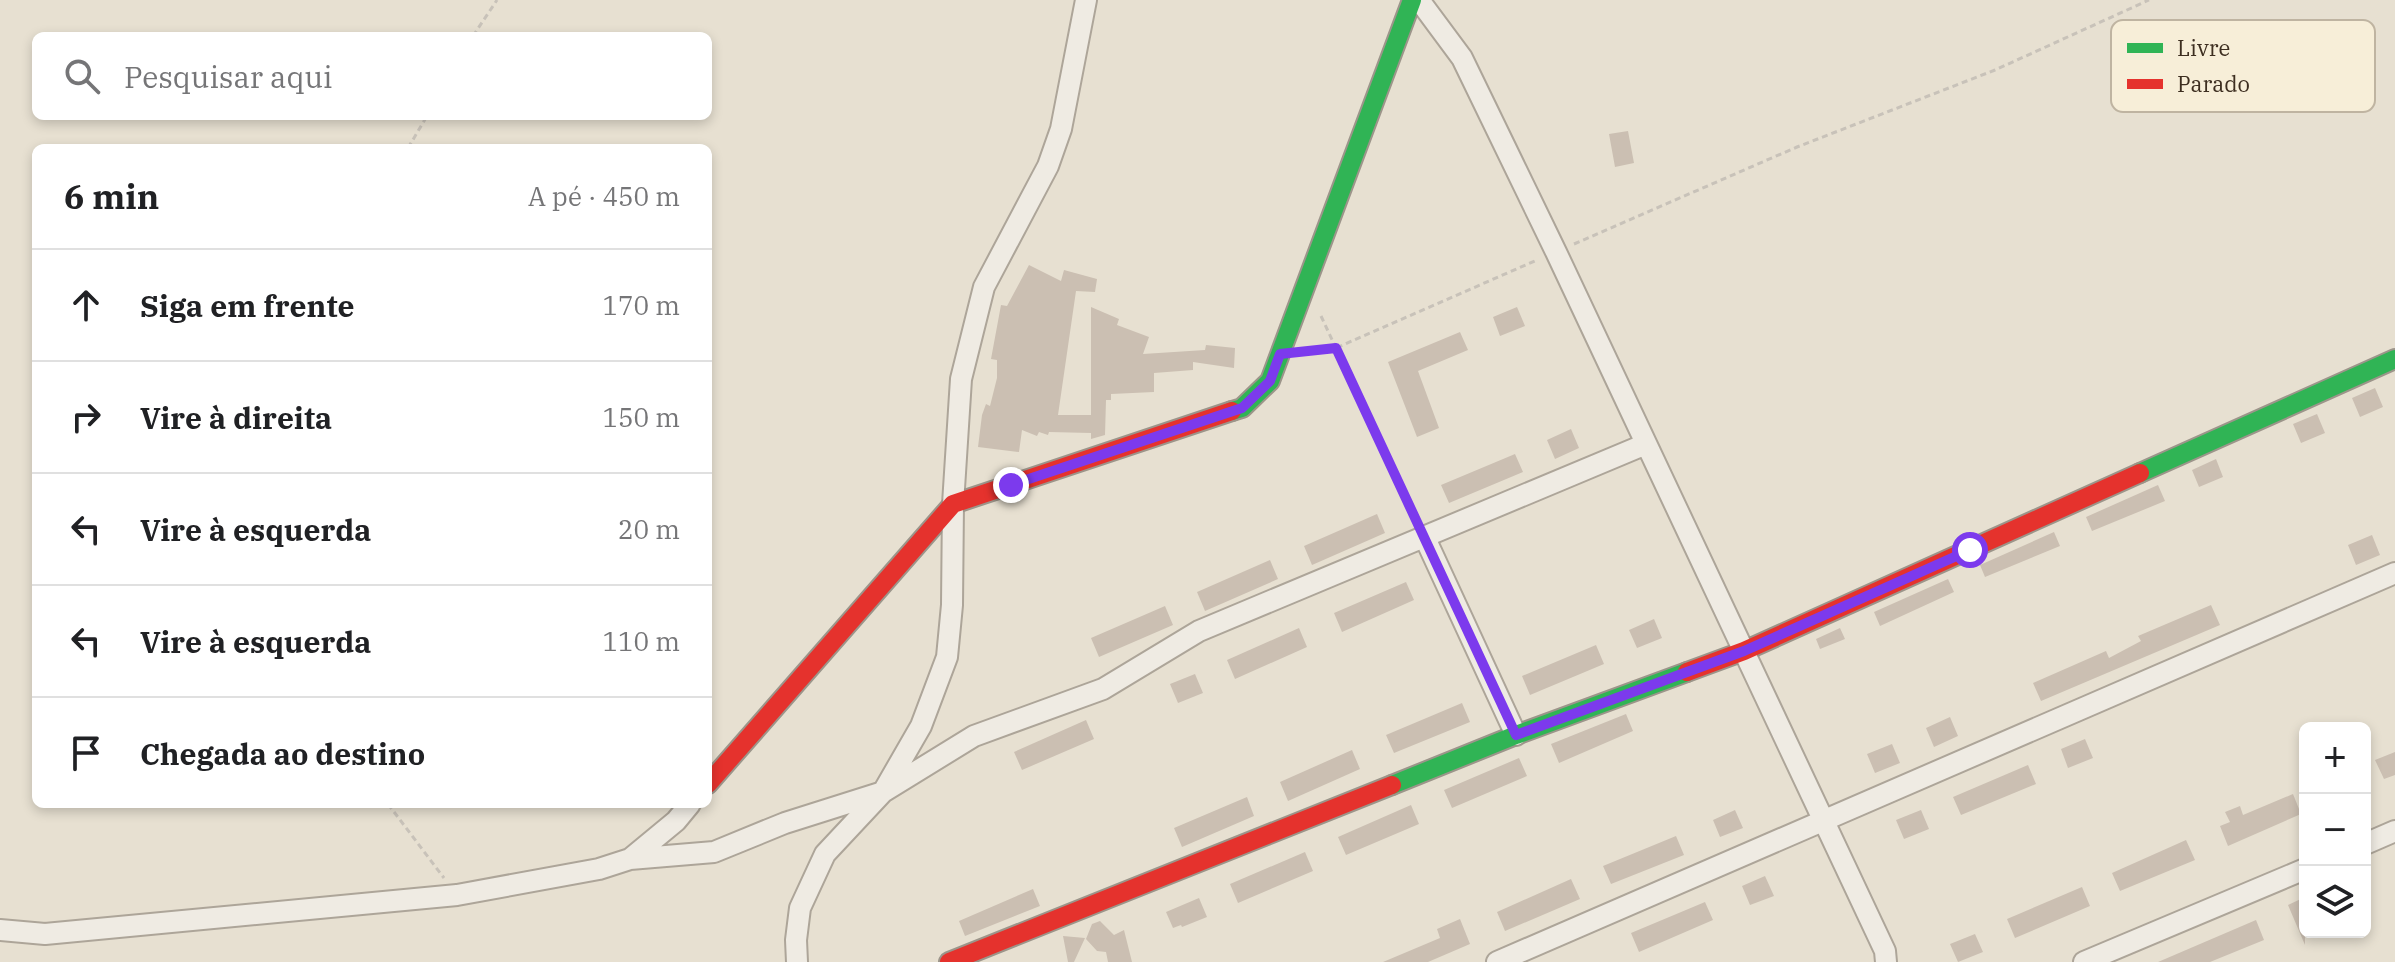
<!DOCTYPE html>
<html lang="pt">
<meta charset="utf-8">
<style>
:root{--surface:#fff;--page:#f6f6f6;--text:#202124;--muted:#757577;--line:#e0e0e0}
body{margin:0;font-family:"IBM Plex Serif",serif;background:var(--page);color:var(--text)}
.controls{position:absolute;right:24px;bottom:24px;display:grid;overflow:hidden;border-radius:12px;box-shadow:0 4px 12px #0003}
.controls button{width:72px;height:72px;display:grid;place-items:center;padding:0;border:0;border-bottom:2px solid var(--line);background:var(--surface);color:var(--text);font:40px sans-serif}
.stop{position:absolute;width:24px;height:24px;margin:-18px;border:6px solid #7c3aed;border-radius:50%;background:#fff}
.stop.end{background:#7c3aed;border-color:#fff;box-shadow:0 2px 8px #0008}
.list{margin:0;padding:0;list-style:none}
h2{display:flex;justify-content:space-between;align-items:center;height:104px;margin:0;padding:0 32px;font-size:34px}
h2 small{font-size:26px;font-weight:400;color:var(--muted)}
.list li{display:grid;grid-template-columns:52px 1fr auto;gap:24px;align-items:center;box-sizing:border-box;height:112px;padding:0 32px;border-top:2px solid var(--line)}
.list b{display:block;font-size:30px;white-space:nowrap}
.list em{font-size:26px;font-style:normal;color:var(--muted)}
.icon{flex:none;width:44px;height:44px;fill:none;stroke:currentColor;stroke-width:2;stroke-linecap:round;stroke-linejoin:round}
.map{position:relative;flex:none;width:2395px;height:962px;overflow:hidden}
.search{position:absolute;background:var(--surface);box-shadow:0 4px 12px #0003;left:32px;top:32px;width:680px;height:88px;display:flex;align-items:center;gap:20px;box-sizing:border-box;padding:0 28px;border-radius:12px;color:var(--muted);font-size:30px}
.panel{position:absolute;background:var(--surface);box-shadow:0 4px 12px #0003;left:32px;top:144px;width:680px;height:664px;border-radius:12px}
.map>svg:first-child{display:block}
.building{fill:#cbbfb2}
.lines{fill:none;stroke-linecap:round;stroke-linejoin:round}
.street-casing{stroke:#ada599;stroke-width:24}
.fast-casing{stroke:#9c958a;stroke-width:22}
.jam-casing{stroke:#9c958a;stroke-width:22}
.path{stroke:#c8c2b9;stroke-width:3;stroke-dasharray:6 4;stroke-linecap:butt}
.street{stroke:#efebe3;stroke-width:20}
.fast{stroke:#30b455;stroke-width:18}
.jam{stroke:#e5322d;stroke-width:18}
.route{stroke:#7c3aed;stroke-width:10}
.key{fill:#f7eed8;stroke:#bfb4a1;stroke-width:2}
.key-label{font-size:22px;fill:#3d2e20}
</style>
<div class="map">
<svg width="2395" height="962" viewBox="0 0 2395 962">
<rect width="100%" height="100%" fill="#e7e0d1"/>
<!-- building -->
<path class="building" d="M1628 131 1634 163 1615 167 1609 134Z
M1029 265 1061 281 1064 270 1097 279 1095 292 1076 291 1058 415H1091V307L1119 319 1117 325 1149 337 1143 354 1205 350 1206 345 1235 348 1234 368 1193 362V370L1154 373V392L1111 394V400H1106L1105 435 1091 439V433L1049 432 1048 435 1039 432 1037 436 1022 430 1019 452 978 447 982 415 986 404 990 406 997 378V360L991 359 1001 305 1007 306Z
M1517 307 1525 326 1500 336 1493 317Z
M1460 332 1468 350 1418 371 1439 428 1417 437 1388 362Z
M2375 388 2383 407 2360 417 2352 398Z
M2317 414 2325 433 2301 443 2293 424Z
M1571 429 1579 448 1555 459 1547 440Z
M1515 454 1523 472 1449 503 1441 485Z
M2216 459 2223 477 2199 487 2192 470Z
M2158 485 2165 501 2092 531 2086 517Z
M1377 514 1385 533 1312 565 1304 546Z
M2054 532 2060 546 1985 577 1980 565Z
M2372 535 2380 555 2356 565 2348 545Z
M1270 560 1278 579 1205 611 1197 592Z
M1948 579 1954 592 1880 626 1874 612Z
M1406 582 1414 600 1342 632 1334 613Z
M2211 605 2220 625 2041 701 2033 683 2106 651 2109 658 2141 641 2138 636Z
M1165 606 1173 625 1099 657 1091 638Z
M1654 619 1662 638 1637 648 1629 630Z
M1299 628 1307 647 1235 679 1227 660Z
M1840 628 1845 639 1820 649 1816 639Z
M1596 645 1604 664 1530 695 1522 676Z
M1195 674 1203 693 1178 703 1170 684Z
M1462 703 1470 722 1394 753 1386 735Z
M1626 714 1633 731 1559 763 1551 744Z
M1950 717 1958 736 1934 747 1926 728Z
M1086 720 1094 739 1022 770 1014 752Z
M2085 739 2093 758 2068 768 2061 749Z
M1892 744 1900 763 1875 773 1867 754Z
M1352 750 1360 769 1288 801 1280 782Z
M2395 752V775L2384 779 2375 760Z
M1519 758 1527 776 1452 808 1444 790Z
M2028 765 2036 784 1961 815 1953 797Z
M2293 794 2301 814 2228 846 2220 826 2230 822 2225 812 2240 806 2243 815Z
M1247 797 1254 816 1182 847 1174 828Z
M1411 805 1419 824 1346 855 1338 837Z
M1735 810 1743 828 1720 837 1713 820Z
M1921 810 1929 829 1904 839 1896 820Z
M1676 836 1684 855 1611 884 1603 866Z
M2186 840 2195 860 2120 891 2112 873Z
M1305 852 1313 871 1238 903 1230 884Z
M1765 876 1774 896 1750 905 1742 886Z
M1571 879 1580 899 1505 931 1497 912Z
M2082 887 2090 906 2015 938 2007 919Z
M1033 889 1040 906 965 936 959 921Z
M2305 897V945L2288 905Z
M1199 898 1207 917 1182 927 1181 925 1173 928 1166 912Z
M1705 902 1713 920 1639 952 1631 933Z
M1460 919 1470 944 1428 962H1383L1440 938 1437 929Z
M2256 920 2264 940 2210 962H2158Z
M1100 921 1114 935 1124 930 1132 962H1108L1106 952 1097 951 1086 939 1092 924Z
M1975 934 1983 952 1958 962 1950 944Z
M1063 936 1085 938 1074 962H1068Z"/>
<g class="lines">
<defs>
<path id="street" d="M1419 0 1462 58 1556 252 1885 951 1886 962
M1425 538 1516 735
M2365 844 2395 831
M630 859 714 852 785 823 883 792 974 736 1103 689 1199 631 1646 444
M0 930 45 934 457 895 599 869 630 859 676 821 690 804
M797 962 796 940 800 908 825 854 883 792 921 726 947 657 952 605 953 504 961 379 984 287 1048 166 1061 129 1086 0
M1497 962 2395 573
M2084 962 2305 869"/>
<path id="fast" d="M1232 411 1242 408 1270 381 1412 0
M2140 473 2395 359
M1392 785 1516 735 1687 672"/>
<path id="jam" d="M1687 672 1744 651 2140 473
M708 784 953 504 1232 411
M949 962 1392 785"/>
</defs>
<!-- street casing -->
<use href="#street" class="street-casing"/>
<!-- fast casing -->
<use href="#fast" class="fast-casing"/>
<!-- jam casing -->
<use href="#jam" class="jam-casing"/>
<!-- path -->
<path class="path" d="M473 36 497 0
M408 148 427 116
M1574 244 1797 147 1995 70 2149 0
M1321 316 1416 520
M1307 351 1336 348 1537 260
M388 804 444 878"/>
<!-- street -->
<use href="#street" class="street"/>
<!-- fast -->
<use href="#fast" class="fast"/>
<!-- jam -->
<use href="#jam" class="jam"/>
</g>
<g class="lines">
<!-- route -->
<path class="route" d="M1011 485 1242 408 1270 381 1280 354 1336 348 1516 735 1744 651 1970 550"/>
</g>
<!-- legend -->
<rect x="2111" y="20" width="264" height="92" rx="12" class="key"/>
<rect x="2127" y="43" width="36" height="10" fill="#30b455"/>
<rect x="2127" y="79" width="36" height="10" fill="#e5322d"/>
<g class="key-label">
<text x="2177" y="56">Livre</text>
<text x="2177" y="92">Parado</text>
</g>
</svg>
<div class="controls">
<button>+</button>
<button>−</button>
<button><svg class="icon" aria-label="layers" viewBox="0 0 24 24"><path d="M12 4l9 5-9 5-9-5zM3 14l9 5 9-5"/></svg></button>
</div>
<div class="stop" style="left:1970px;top:550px"></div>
<div class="stop end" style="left:1011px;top:485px"></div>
<div class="search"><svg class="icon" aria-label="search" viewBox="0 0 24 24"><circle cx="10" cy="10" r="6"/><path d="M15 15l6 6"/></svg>Pesquisar aqui</div>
<section class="panel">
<h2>6 min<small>A pé · 450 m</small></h2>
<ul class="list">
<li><svg class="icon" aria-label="ahead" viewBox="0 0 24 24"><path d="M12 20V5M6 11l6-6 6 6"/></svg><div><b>Siga em frente</b></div><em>170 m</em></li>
<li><svg class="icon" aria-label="right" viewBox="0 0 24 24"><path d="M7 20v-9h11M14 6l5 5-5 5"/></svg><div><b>Vire à direita</b></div><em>150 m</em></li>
<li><svg class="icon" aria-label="left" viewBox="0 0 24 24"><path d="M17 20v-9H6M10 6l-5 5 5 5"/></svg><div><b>Vire à esquerda</b></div><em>20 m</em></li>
<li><svg class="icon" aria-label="left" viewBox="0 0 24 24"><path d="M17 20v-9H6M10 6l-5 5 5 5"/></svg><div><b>Vire à esquerda</b></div><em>110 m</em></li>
<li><svg class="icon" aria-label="arrive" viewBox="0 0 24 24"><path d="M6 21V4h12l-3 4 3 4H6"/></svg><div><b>Chegada ao destino</b></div></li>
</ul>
</section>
</div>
